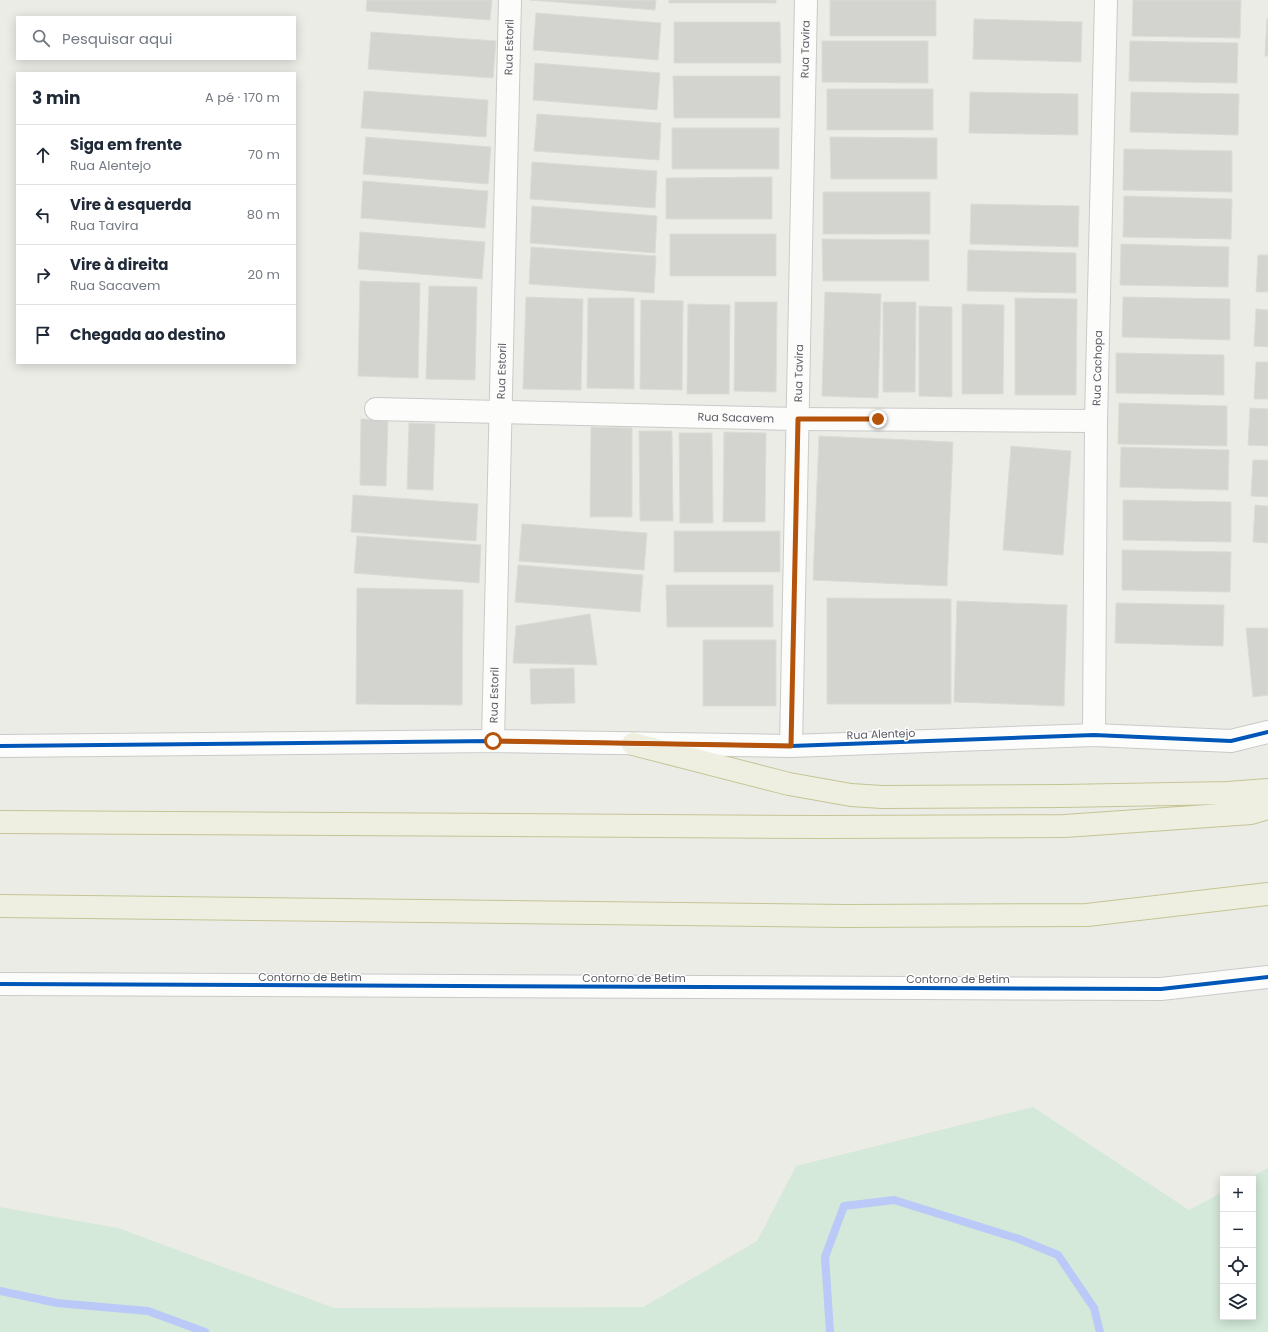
<!DOCTYPE html>
<html lang="pt">
<meta charset="utf-8">
<style>
:root{--surface:#fff;--page:#f2f2f3;--text:#1f2937;--muted:#747a83;--line:#e0e1e3}
body{margin:0;font-family:Poppins,sans-serif;background:var(--page);color:var(--text)}
.controls{position:absolute;right:12px;bottom:12px;display:grid;overflow:hidden;border-radius:0px;box-shadow:0 2px 10px #0003}
.controls button{width:36px;height:36px;display:grid;place-items:center;padding:0;border:0;border-bottom:1px solid var(--line);background:var(--surface);color:var(--text);font:20px sans-serif}
.stop{position:absolute;width:12px;height:12px;margin:-9px;border:3px solid #b45309;border-radius:50%;background:#fff}
.stop.end{background:#b45309;border-color:#fff;box-shadow:0 1px 4px #0008}
.list{margin:0;padding:0;list-style:none}
h2{display:flex;justify-content:space-between;align-items:center;height:52px;margin:0;padding:0 16px;font-size:17px}
h2 small{font-size:13px;font-weight:400;color:var(--muted)}
.list li{display:grid;grid-template-columns:26px 1fr auto;gap:12px;align-items:center;box-sizing:border-box;height:60px;padding:0 16px;border-top:1px solid var(--line)}
.list b{display:block;font-size:15px;white-space:nowrap}
.list p{margin:0;font-size:13px;white-space:nowrap;color:var(--muted)}
.list em{font-size:13px;font-style:normal;color:var(--muted)}
.icon{flex:none;width:22px;height:22px;fill:none;stroke:currentColor;stroke-width:2;stroke-linecap:round;stroke-linejoin:round}
.map{position:relative;flex:none;width:1268px;height:1332px;overflow:hidden}
.search{position:absolute;background:var(--surface);box-shadow:0 2px 10px #0003;left:16px;top:16px;width:280px;height:44px;display:flex;align-items:center;gap:10px;box-sizing:border-box;padding:0 14px;border-radius:0px;color:var(--muted);font-size:15px}
.panel{position:absolute;background:var(--surface);box-shadow:0 2px 10px #0003;left:16px;top:72px;width:280px;height:292px;border-radius:0px}
.map>svg:first-child{display:block}
.green{fill:#d4e9d9}
.lines{fill:none;stroke-linecap:round;stroke-linejoin:round}
.stream{stroke:#bac9f7;stroke-width:8}
.building{fill:#d3d3d0;stroke:#dcdcd6}
.minor-casing{stroke:#c9cac9;stroke-width:24}
.tertiary-casing{stroke:#c9cac9;stroke-width:24}
.motorway-casing{stroke:#c4c494;stroke-width:24}
.minor{stroke:#fcfcfb;stroke-width:22}
.tertiary{stroke:#fcfcfb;stroke-width:22}
.motorway{stroke:#efefe1;stroke-width:22}
.cycleway-casing{stroke:#fff;stroke-width:6}
.cycleway{stroke:#0057b8;stroke-width:4}
.route{stroke:#b45309;stroke-width:5}
.labels{text-anchor:middle;dominant-baseline:central;stroke-width:3;stroke-linejoin:round;paint-order:stroke}
.street-label{font-size:11px;fill:#5c5d65;stroke:#fff}
</style>
<div class="map">
<svg width="1268" height="1332" viewBox="0 0 1268 1332">
<rect width="100%" height="100%" fill="#ecece7"/>
<!-- green -->
<path class="green" d="M1033 1107 1189 1210 1223 1192V1317H1253V1179H1247L1268 1168V1332H0V1207L118 1228 334 1308 643 1307 757 1241 796 1166Z"/>
<g class="lines">
<!-- stream -->
<path class="stream" d="M0 1291 57 1303 148 1311 205 1332
M830 1332 825 1257 844 1206 894 1200 1019 1239 1058 1255 1094 1308 1100 1332"/>
</g>
<!-- building -->
<path class="building" d="M367 0H492L490 20 366 11Z
M530 0H656L655 10Z
M669 0H776V3H669Z
M830 0H936V36H830Z
M1133 0H1241L1240 38 1132 36Z
M536 13 661 23 658 60 533 50Z
M974 19 1082 22 1081 62 973 59Z
M1267 19H1268V56H1265Z
M674 22H780L781 63H674Z
M371 32 496 41 493 78 368 69Z
M822 41H928V83L822 82Z
M1130 41 1238 43 1237 83 1129 81Z
M535 63 660 73 657 110 533 100Z
M673 76H780V118H674Z
M827 89H933V130H827Z
M364 91 488 100 486 137 361 128Z
M970 92 1078 94V135L969 133Z
M1131 92 1239 94 1238 135 1130 132Z
M537 114 661 123 659 160 534 151Z
M672 128H779V169H672Z
M366 137 491 147 488 184 363 174Z
M830 137 937 138V179H831Z
M1124 149 1232 151V192L1123 190Z
M532 162 657 171 655 208 530 199Z
M772 177V219H666V178Z
M363 181 488 191 485 228 361 218Z
M823 192H930V234H823Z
M1124 196 1232 199 1231 239 1123 237Z
M971 204 1079 206 1078 247 970 244Z
M532 206 657 216 655 253 530 243Z
M360 232 485 242 482 279 358 269Z
M670 234H776V276H670Z
M822 239 929 240V281H823Z
M1121 244 1229 247 1228 287 1120 285Z
M531 247 656 256 654 293 529 284Z
M968 250 1076 253V293L967 291Z
M1258 255H1268V292H1256Z
M360 281 420 283 418 378 358 376Z
M429 286 477 287 475 380 426 379Z
M825 292 881 294 878 398 822 396Z
M526 297 583 299 581 390 523 389Z
M1123 297 1230 299V340L1122 337Z
M588 298H634V389L587 388Z
M1015 298 1077 299 1076 395H1015Z
M641 300 683 301 682 390 640 389Z
M735 302H777L776 392 734 391Z
M883 302H916L915 392H883Z
M688 304 730 305 729 394H687Z
M962 304 1004 305 1003 394H962Z
M919 306 952 307V397L919 396Z
M1256 309 1268 310V347L1254 346Z
M1116 353 1224 355V395L1116 393Z
M1256 362H1268V399H1254Z
M1119 403 1227 406V446L1118 444Z
M1250 408 1268 409V446L1248 445Z
M361 419 388 420 386 486 360 485Z
M409 423 435 424 433 490 407 489Z
M591 427 632 428V517H590Z
M639 431H672L673 521H640Z
M724 432 766 433 765 522H723Z
M679 433H712L713 523H680Z
M819 436 953 442 947 586 813 580Z
M1011 446 1071 451 1063 555 1003 550Z
M1121 447 1229 450 1228 490 1120 487Z
M1253 460H1268V497L1251 496Z
M353 495 478 504 476 541 351 532Z
M1123 500 1231 502V542L1123 540Z
M1255 505 1268 506V543L1253 542Z
M522 524 647 533 644 570 519 561Z
M674 531H780V572H674Z
M357 536 481 545 479 583 354 573Z
M1122 550 1231 552 1230 592 1122 590Z
M518 565 643 575 640 612 515 602Z
M666 585H773V627H667Z
M357 588 463 590 462 705 356 704Z
M827 598 951 599V704H827Z
M957 601 1067 605 1064 706 954 702Z
M1116 603 1224 605 1223 646 1115 643Z
M590 614 597 665 513 663 516 626Z
M1246 628H1268V695L1253 697Z
M703 640H776V706H703Z
M574 668 575 703 531 704 530 669Z"/>
<g class="lines">
<defs>
<g id="minor">
<path id="s1" d="M376 409 798 419 1096 421"/>
<path id="s2" d="M1094 735 1096 421 1106 0"/>
<path id="s3" d="M493 741 510 0"/>
<path id="s4" d="M791 746 806 0"/>
</g>
<path id="tertiary" d="M0 746 493 741 791 746 1094 735 1231 741 1268 732
M0 984 1161 989 1268 977"/>
<path id="motorway" d="M633 744 789 784 851 795 882 797 1062 796 1228 793 1268 790
M0 822 823 827 1065 826 1251 813 1268 808
M0 906 846 916 1087 915 1268 894"/>
</defs>
<!-- minor casing -->
<use href="#minor" class="minor-casing"/>
<!-- tertiary casing -->
<use href="#tertiary" class="tertiary-casing"/>
<!-- motorway casing -->
<use href="#motorway" class="motorway-casing"/>
<!-- minor -->
<use href="#minor" class="minor"/>
<!-- tertiary -->
<use href="#tertiary" class="tertiary"/>
<!-- motorway -->
<use href="#motorway" class="motorway"/>
<defs>
<path id="cycleway" d="M0 746 493 741 791 746 1094 735 1231 741 1268 732
M0 984 1161 989 1268 977"/>
</defs>
<!-- cycleway casing -->
<use href="#cycleway" class="cycleway-casing"/>
<!-- cycleway -->
<use href="#cycleway" class="cycleway"/>
</g>
<g class="lines">
<!-- route -->
<path class="route" d="M493 741 791 746 798 419H878"/>
</g>
<g class="labels">
<!-- street labels -->
<g class="street-label">
<text stroke="none"><textPath href="#s3" startOffset="694">Rua Estoril</textPath></text>
<text stroke="none"><textPath href="#s4" startOffset="697">Rua Tavira</textPath></text>
<text stroke="none"><textPath href="#s2" startOffset="367">Rua Cachopa</textPath></text>
<text stroke="none"><textPath href="#s3" startOffset="370">Rua Estoril</textPath></text>
<text stroke="none"><textPath href="#s4" startOffset="373">Rua Tavira</textPath></text>
<text stroke="none"><textPath href="#s1" startOffset="360">Rua Sacavem</textPath></text>
<text stroke="none"><textPath href="#s3" startOffset="46">Rua Estoril</textPath></text>
<text transform="translate(881 734) rotate(-2)">Rua Alentejo</text>
<text x="310" y="977">Contorno de Betim</text>
<text x="634" y="978">Contorno de Betim</text>
<text x="958" y="979">Contorno de Betim</text>
</g>
</g>
</svg>
<div class="controls">
<button>+</button>
<button>−</button>
<button><svg class="icon" aria-label="locate" viewBox="0 0 24 24"><circle cx="12" cy="12" r="6"/><path d="M12 2v4M12 18v4M2 12h4M18 12h4"/></svg></button>
<button><svg class="icon" aria-label="layers" viewBox="0 0 24 24"><path d="M12 4l9 5-9 5-9-5zM3 14l9 5 9-5"/></svg></button>
</div>
<div class="stop" style="left:493px;top:741px"></div>
<div class="stop end" style="left:878px;top:419px"></div>
<div class="search"><svg class="icon" aria-label="search" viewBox="0 0 24 24"><circle cx="10" cy="10" r="6"/><path d="M15 15l6 6"/></svg>Pesquisar aqui</div>
<section class="panel">
<h2>3 min<small>A pé · 170 m</small></h2>
<ul class="list">
<li><svg class="icon" aria-label="ahead" viewBox="0 0 24 24"><path d="M12 20V5M6 11l6-6 6 6"/></svg><div><b>Siga em frente</b><p>Rua Alentejo</p></div><em>70 m</em></li>
<li><svg class="icon" aria-label="left" viewBox="0 0 24 24"><path d="M17 20v-9H6M10 6l-5 5 5 5"/></svg><div><b>Vire à esquerda</b><p>Rua Tavira</p></div><em>80 m</em></li>
<li><svg class="icon" aria-label="right" viewBox="0 0 24 24"><path d="M7 20v-9h11M14 6l5 5-5 5"/></svg><div><b>Vire à direita</b><p>Rua Sacavem</p></div><em>20 m</em></li>
<li><svg class="icon" aria-label="arrive" viewBox="0 0 24 24"><path d="M6 21V4h12l-3 4 3 4H6"/></svg><div><b>Chegada ao destino</b></div></li>
</ul>
</section>
</div>
